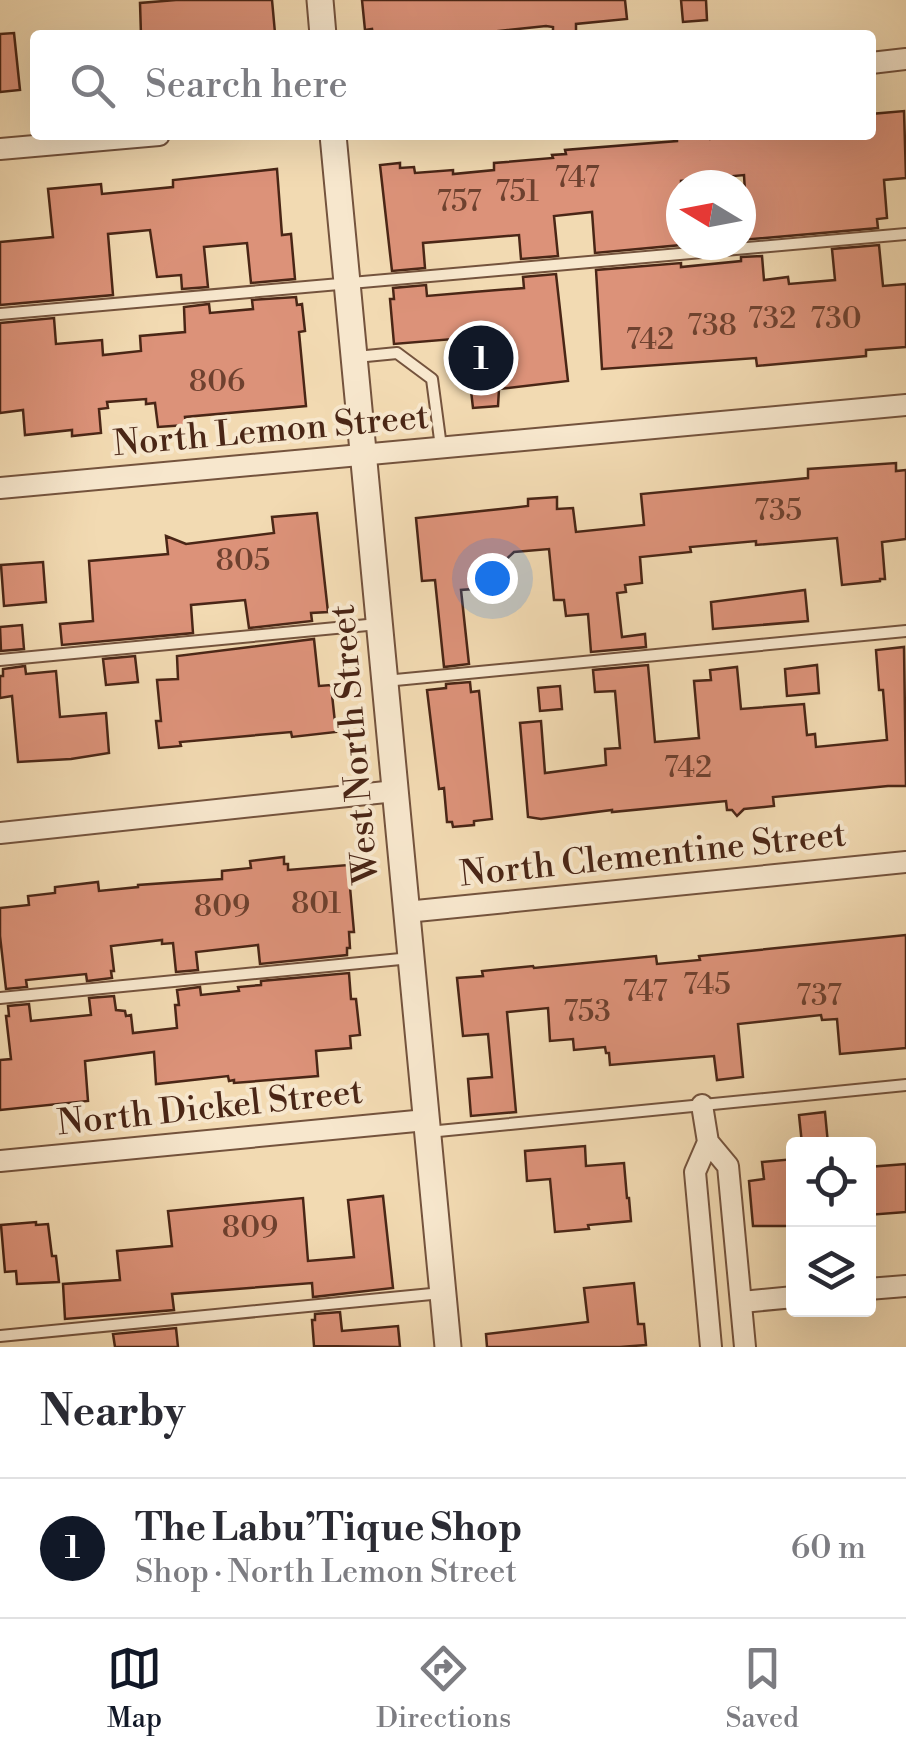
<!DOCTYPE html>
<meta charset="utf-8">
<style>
:root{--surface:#fff;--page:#f2f2f3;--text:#2b2b33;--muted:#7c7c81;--line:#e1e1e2;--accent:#111827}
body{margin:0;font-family:"Libre Bodoni",serif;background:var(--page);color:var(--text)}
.controls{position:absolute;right:30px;bottom:30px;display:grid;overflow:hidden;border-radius:10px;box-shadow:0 10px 40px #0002}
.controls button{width:90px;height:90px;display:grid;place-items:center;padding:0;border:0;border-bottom:2px solid var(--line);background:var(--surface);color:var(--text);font:50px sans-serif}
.compass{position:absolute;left:666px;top:170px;width:90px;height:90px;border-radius:50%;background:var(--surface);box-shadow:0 10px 40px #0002;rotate:280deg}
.you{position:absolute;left:492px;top:578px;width:35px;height:35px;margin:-25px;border:8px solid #fff;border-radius:50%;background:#1a73e8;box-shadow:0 0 0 15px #1a73e833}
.badge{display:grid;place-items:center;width:65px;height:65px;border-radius:50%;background:var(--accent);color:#fff;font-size:32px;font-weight:700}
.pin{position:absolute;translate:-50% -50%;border:5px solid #fff;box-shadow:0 2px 10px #0006}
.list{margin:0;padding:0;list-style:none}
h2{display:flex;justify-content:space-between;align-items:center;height:130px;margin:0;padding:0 40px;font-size:42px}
h2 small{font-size:32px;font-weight:400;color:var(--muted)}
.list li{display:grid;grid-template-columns:65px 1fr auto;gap:30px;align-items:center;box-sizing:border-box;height:140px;padding:0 40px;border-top:2px solid var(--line)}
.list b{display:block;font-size:38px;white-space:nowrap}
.list p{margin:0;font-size:32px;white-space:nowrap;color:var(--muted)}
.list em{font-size:32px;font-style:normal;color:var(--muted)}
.icon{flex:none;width:55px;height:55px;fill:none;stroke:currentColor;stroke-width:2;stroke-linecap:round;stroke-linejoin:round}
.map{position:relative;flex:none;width:906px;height:1347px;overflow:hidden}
.search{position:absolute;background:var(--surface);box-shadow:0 10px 40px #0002;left:30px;right:30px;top:30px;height:110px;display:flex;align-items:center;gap:25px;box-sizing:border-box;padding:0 35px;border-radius:10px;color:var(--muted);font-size:38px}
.sheet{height:270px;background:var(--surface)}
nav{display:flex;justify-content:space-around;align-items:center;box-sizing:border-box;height:140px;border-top:2px solid var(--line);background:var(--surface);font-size:28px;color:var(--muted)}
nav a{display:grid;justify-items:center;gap:5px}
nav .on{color:var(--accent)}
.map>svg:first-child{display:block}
.building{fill:#dc9279;stroke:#4a2616;stroke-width:2.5}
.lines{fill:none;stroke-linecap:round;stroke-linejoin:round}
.service-casing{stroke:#74533d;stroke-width:14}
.minor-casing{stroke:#74533d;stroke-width:24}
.tertiary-casing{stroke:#74533d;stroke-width:29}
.service{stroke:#f7e7cd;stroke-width:10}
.minor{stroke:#f7e7cd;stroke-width:20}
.tertiary{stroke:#f7e7cd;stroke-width:25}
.labels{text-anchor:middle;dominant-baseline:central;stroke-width:8;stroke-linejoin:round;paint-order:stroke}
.number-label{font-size:30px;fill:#6e412f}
.street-label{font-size:35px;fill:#4a2616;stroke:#f7e7cd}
</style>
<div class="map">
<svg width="906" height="1347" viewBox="0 0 906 1347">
<rect width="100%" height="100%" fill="#f2dab2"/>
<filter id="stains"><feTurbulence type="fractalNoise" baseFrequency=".002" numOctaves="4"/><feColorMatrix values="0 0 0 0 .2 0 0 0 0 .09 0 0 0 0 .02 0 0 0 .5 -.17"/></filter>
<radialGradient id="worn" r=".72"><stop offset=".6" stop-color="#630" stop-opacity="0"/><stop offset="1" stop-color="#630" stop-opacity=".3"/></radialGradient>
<!-- building -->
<path class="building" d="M176 0H272L275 33 250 35H141L140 3Z
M362 0H625L627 19 576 24V32L553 34V27L546 26 462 35H373L372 29 365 30Z
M681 0H706L707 20 683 22Z
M14 33 20 90 0 92V34Z
M904 111 906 178 884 180 887 218 877 219 878 228 741 240V192H745L744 175 681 181V245L595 253 592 212 554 216 558 256 521 259 519 235 423 243 425 268 392 271 380 165 400 163V168L414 167 415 173 453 170V174L494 170V163L553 158 552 155 566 154 565 150 677 141V137L693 135H709L710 139 750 135H871V114Z
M277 169 282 235 291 234 295 279 251 283 247 243 204 247 208 287 182 289 181 275 157 277 150 230 108 234 113 295 0 305V242L53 237 48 189 101 184 102 194 173 187V180Z
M879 245 883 286 906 284V347L866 350V356L757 366 756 358 602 369 596 270 681 263V267L741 261V257L762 256 764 280 788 277 789 284 835 280 832 249Z
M556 274 568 381 499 389 498 406 473 408 465 338 394 344 390 299H394L393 288 426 285 427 296 473 292 524 288 523 277Z
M296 297 297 305 302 304 305 331 299 332 306 406 185 417 186 425 158 427 155 403 146 404V399L107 402 108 408 99 409 101 433 72 436V430L25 435 23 410 0 413V323L54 318 56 344 102 340 103 355 141 351 140 336 185 332 184 307 209 304 210 313 253 309 252 300Z
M896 463V471L906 470V539L882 542 885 579H880V581L842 585 837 538 756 545V541L690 547 691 552 640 557 642 583 625 585 626 592 617 593 622 637 645 634 646 647 591 652 588 614 566 616 564 600H554L549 549 514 552 497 568 499 587 461 590 469 664 444 667 435 580 422 581 416 518 528 506V499L557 497V509L573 508 576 532 644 525 641 494 808 478V469Z
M317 513 328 612 311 613 312 621 249 628 245 600 191 605 193 633 62 645 60 624 93 621 89 561 168 554 166 536 186 544 274 533 272 517Z
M43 562 46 602 4 606 1 565Z
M805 590 808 621 713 629 711 602Z
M22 625 24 649 1 651 0 627Z
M314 639 319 686 331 685 336 732 292 737 291 732 180 742 181 746 159 748 156 721H161L157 680 178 679 177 656Z
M904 647 906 786H888L773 797 774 806 744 809 737 816 732 810H727L726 801 612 812V810L541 819 528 817 520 723 541 721 545 773 606 765 605 749 620 748 615 691 595 692 593 670 648 665 655 742 699 738 694 681 711 680 710 670 737 667 741 709 804 704 807 735 815 734 816 747 887 740 883 690H879L876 650Z
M135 656 138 682 106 685 103 659Z
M817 665 819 693 787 696 785 669Z
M25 666 26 674 56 671 60 717 106 713 109 753 71 759 18 762 12 696 0 698V676H3V669Z
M470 682 471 692 479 691 492 819 474 821V825L453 827 452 822H447L444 788 439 789 427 690 446 688V684Z
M560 686 562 709 540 711 538 688Z
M284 857V864H288V870L348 865 354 932H349L350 948H347V955L260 964 258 945 196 952 198 970 176 972 173 943 162 944V940L111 946 114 971H111L112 978 87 981 86 974 26 980 27 987 6 989 0 936V908L29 905 28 896 55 893V887L98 882 99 891 138 887V885L222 879V871L251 868 250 861Z
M906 935V1048L840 1054 837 1019 822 1020 821 1015 738 1024 743 1077 717 1080 714 1056 610 1065 609 1053H606L605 1047 574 1050 573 1039 550 1041 548 1008 507 1012 516 1112 471 1116 468 1079 492 1077 488 1034 463 1036 457 978 483 976 482 971 533 966 534 968 656 956 657 964 700 960 699 956Z
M349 973 351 999H356L360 1035 350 1036 351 1048 316 1051 318 1076 234 1083V1080L229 1081 228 1076 156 1084 154 1052 85 1061 88 1101 0 1110V1060L11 1059 6 1016H9L8 1006 29 1004 31 1021 91 1015 89 998 114 996 116 1010 125 1011 126 1016 131 1015 133 1033 177 1028 175 1005H179L177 990 200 987 201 995 239 991 238 987 261 985V981Z
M825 1112 828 1144H802L799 1115Z
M585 1146 586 1166 624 1163 627 1198H629L631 1221 588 1225 589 1229 555 1232 550 1179 527 1181 525 1151Z
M794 1159V1226H753L749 1181 764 1179 762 1162Z
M906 1164V1212L868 1215V1167Z
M383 1196 393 1288 313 1297 312 1283 172 1294 174 1310 65 1319 63 1284 120 1280 117 1251 172 1246 168 1211 303 1198 308 1261 354 1257 348 1200Z
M36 1222V1225L48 1224 52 1256H56L59 1282 17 1284 16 1271 5 1272 1 1225Z
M634 1283 638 1324H644L646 1345 620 1347H487L486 1334 588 1322 584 1288Z
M340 1312 342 1331 398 1326 400 1347 314 1346 312 1320H315V1314Z
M176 1328 178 1347H115L113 1334Z"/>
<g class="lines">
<defs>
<path id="service" d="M0 314 906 234
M356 357 397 353 432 379 441 447
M0 660 378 624
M385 681 906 631
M0 998 411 958
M428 1132 906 1085
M0 1336 442 1293"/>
<path id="minor" d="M871 63 906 59
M0 149 159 135
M0 488 906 405
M0 833 395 791
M406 912 906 862
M702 1105 708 1142 728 1166 745 1347
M708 1142 695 1172 711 1347
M0 1161 426 1120
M868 1289 906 1286
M742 1302 794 1297"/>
<path id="tertiary" d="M320 0 323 35
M333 135 448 1347"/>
</defs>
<!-- service casing -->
<use href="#service" class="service-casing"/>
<!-- minor casing -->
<use href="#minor" class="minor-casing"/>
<!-- tertiary casing -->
<use href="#tertiary" class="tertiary-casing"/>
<!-- service -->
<use href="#service" class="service"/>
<!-- minor -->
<use href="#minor" class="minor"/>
<!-- tertiary -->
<use href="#tertiary" class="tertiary"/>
</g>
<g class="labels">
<!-- number labels -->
<g class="number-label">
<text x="577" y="178">747</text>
<text x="517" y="192">751</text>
<text x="459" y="202">757</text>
<text x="772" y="319">732</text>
<text x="836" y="319">730</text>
<text x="712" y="326">738</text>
<text x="650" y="340">742</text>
<text x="217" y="382">806</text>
<text x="778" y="511">735</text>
<text x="243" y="561">805</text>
<text x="688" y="768">742</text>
<text x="316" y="904">801</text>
<text x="222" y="907">809</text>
<text x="707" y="985">745</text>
<text x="645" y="992">747</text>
<text x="819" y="996">737</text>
<text x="587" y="1012">753</text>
<text x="250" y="1228">809</text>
</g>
<!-- street labels -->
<g class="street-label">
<text transform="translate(271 431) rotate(-5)">North Lemon Street</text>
<text transform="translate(355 744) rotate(-95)">West North Street</text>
<text transform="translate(653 855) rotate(-6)">North Clementine Street</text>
<text transform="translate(210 1108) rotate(-6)">North Dickel Street</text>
</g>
</g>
<rect width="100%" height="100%" filter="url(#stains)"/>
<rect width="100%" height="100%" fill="url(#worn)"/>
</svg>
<div class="controls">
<button><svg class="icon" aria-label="locate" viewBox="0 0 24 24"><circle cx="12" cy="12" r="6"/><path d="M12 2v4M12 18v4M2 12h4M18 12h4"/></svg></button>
<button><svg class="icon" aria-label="layers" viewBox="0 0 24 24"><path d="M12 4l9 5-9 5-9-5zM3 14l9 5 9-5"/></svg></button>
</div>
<svg class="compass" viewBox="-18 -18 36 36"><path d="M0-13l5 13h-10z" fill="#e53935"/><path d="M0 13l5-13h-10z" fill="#7c7c81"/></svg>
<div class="you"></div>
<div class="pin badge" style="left:481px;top:358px">1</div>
<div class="search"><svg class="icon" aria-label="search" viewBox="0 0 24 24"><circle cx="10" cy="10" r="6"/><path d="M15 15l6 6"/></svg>Search here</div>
</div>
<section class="sheet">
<h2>Nearby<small></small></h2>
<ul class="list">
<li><span class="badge">1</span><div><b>The Labu’Tique Shop</b><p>Shop · North Lemon Street</p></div><em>60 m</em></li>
</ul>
</section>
<nav>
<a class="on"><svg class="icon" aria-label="map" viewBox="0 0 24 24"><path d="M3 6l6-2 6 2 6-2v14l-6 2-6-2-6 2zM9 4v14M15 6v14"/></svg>Map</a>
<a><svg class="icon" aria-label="directions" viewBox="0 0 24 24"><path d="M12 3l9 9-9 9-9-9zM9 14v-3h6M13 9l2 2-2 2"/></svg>Directions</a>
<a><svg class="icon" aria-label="saved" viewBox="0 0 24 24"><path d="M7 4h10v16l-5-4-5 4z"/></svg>Saved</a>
</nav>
